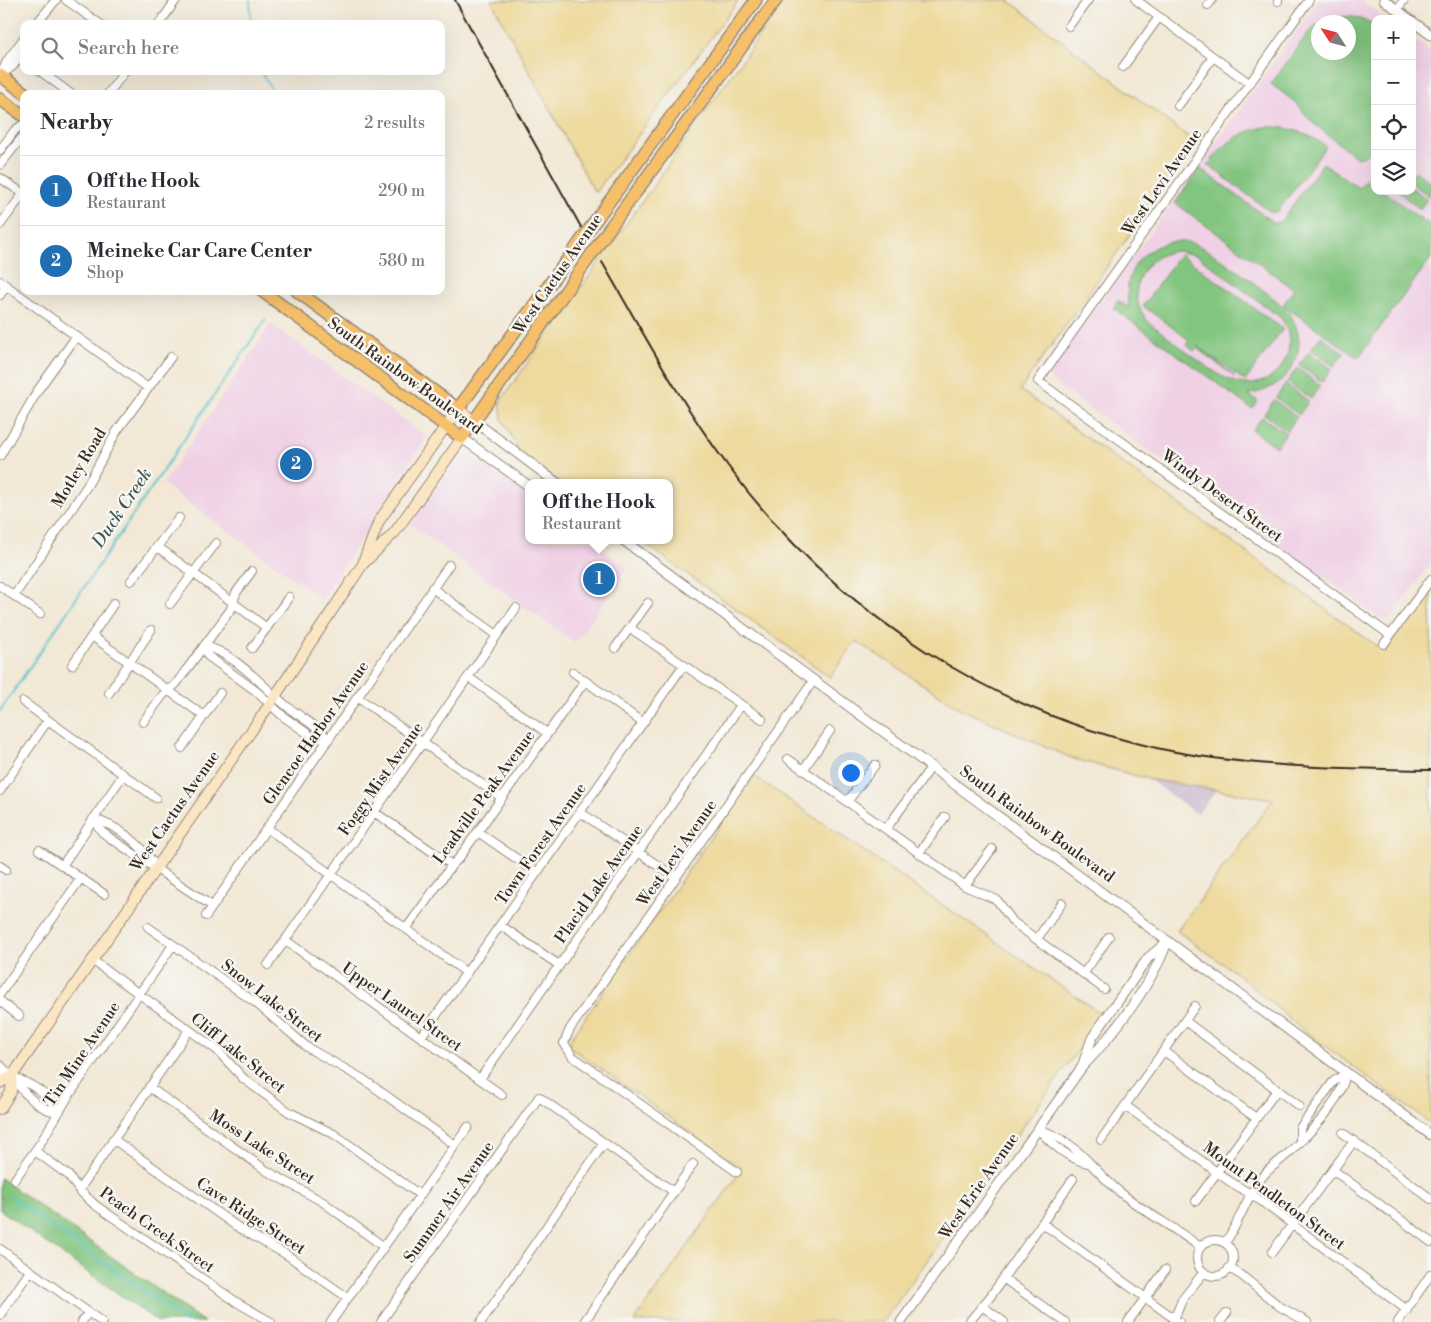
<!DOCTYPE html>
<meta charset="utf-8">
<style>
:root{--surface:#fff;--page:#f2f2f3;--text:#2b2b33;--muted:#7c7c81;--line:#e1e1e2;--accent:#1f6fb2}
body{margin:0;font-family:"Libre Bodoni",serif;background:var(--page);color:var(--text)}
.controls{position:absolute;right:15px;top:15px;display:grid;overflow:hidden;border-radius:10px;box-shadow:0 5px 20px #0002}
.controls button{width:45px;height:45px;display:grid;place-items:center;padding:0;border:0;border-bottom:1px solid var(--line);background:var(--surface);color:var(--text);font:25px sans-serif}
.compass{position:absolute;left:1311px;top:15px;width:45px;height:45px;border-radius:50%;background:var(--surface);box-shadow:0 5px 20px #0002;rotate:306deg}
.you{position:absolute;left:850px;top:772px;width:18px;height:18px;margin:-12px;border:4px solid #fff;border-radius:50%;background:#1a73e8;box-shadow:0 0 0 8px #1a73e833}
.badge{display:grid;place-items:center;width:32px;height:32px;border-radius:50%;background:var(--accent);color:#fff;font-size:16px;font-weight:700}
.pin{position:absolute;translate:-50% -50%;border:2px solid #fff;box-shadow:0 1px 5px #0006}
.popup{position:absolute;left:525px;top:479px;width:148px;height:65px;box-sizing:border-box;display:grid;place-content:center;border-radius:10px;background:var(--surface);filter:drop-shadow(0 1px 4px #0005);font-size:16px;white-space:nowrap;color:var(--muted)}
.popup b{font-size:19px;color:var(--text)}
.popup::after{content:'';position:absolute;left:50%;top:100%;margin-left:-10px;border:10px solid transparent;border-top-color:var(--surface)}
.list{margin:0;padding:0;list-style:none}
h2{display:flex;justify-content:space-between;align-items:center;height:65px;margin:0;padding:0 20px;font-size:21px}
h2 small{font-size:16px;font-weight:400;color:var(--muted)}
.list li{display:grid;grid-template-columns:32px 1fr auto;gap:15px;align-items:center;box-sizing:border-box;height:70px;padding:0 20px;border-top:1px solid var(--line)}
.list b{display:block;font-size:19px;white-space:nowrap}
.list p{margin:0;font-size:16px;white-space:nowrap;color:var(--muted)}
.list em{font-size:16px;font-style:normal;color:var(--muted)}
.icon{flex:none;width:28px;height:28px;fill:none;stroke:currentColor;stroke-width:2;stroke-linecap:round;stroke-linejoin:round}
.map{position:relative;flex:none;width:1431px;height:1322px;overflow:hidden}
.search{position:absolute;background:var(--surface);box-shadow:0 5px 20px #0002;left:20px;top:20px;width:425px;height:55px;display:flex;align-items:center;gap:12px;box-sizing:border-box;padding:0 18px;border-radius:10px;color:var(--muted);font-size:19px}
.panel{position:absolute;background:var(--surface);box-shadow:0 5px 20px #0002;left:20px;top:90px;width:425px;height:205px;border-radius:10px}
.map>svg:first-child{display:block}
.built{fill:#f0d0e5;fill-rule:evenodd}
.industrial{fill:#cebed2}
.green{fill:#82c57f;stroke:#5e784e;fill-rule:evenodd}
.sand{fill:#eeda9e;stroke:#94825e}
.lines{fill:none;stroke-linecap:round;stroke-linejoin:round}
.stream{stroke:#55c2cf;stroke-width:2}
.minor-casing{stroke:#96897a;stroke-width:10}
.tertiary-casing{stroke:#96897a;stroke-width:11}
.secondary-casing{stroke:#96897a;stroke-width:12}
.primary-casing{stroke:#96897a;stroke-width:14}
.minor{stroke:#fff;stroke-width:8}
.tertiary{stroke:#fff;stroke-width:9}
.secondary{stroke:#fbe6c4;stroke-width:10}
.primary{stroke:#f6c06b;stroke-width:11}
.rail{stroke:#3b2a1e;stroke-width:2}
.primary-bridge-casing{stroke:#96897a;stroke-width:14;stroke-linecap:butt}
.primary-bridge{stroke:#f6c06b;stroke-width:11}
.labels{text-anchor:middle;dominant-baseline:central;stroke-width:5;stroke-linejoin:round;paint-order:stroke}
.street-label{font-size:16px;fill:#3b2a1e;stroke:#f6f6f2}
.water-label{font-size:18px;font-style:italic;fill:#435853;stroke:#f6f6f2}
</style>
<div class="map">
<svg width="1431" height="1322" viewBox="0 0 1431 1322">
<rect width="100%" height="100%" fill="#f6f6f2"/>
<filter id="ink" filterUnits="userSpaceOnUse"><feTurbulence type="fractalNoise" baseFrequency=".02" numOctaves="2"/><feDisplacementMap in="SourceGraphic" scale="10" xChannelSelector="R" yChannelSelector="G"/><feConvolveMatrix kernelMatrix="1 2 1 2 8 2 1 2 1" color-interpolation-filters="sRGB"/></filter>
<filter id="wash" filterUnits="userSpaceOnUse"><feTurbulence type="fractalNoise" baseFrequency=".0096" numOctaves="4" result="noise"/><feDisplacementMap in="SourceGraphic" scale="20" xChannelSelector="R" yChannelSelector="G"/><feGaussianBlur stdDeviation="1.12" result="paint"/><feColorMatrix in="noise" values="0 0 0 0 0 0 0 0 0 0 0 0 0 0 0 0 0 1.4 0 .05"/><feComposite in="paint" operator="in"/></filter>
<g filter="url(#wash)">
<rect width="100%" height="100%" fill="#f2e8d5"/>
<!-- built -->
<path class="built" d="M1319 0H1361L1387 19H1375V191H1412V38L1431 51V563L1392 617 1384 621 1052 381 1050 376 1051 370ZM1318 22H1348V52H1318Z
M271 324 427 437 322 599 163 484Z
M468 453 529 497V540H590L628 568 575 643 411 525 458 458Z"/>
<!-- industrial -->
<path class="industrial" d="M1148 779 1217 790 1197 814Z"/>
<!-- green -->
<path class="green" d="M1351 16 1375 24V142L1365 156 1357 158 1313 123 1295 102 1271 84 1307 34 1318 24V52H1348V22H1321L1333 18Z
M1266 127C1289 126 1307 133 1326 146L1278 211 1272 213 1208 165C1224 144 1239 131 1266 127Z
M1323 163 1359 188 1366 179 1375 186V191H1383L1431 226V258L1358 358 1283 305 1294 289 1175 203 1200 168 1274 223 1281 221Z
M1415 171 1431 182 1429 196 1412 184V175Z
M1412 188 1427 199 1420 209 1399 193 1400 191H1412Z
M1170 242C1179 241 1188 241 1197 245 1211 250 1281 301 1289 313 1314 348 1288 391 1248 394L1258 401 1252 409 1113 308 1118 300 1129 308C1122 275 1138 250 1170 242ZM1178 251 1198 256 1281 318C1290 331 1292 347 1284 362 1275 380 1254 388 1235 382 1214 376 1172 339 1152 325 1122 298 1139 254 1178 251Z
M1180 254 1283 329 1245 381 1197 346 1235 377 1196 348 1194 351 1186 345 1189 340 1143 306Z
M1321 336 1344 353 1334 366 1311 349Z
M1309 352 1332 369 1322 382 1299 365Z
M1297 368 1320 385 1311 399 1287 382Z
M1285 384 1309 401 1299 415 1276 398Z
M1274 400 1297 417 1287 431 1264 414Z
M1262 417 1286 433 1276 447 1252 430Z
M0 1178 204 1322H158L0 1210Z"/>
<!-- sand -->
<path class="sand" d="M491 0H739L595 193Z
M785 0H1008L1195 142 1020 390 1384 651 1431 587V1124L1298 1026 1240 976 1177 931 1273 799 1148 779 1071 758 961 709 856 641 830 677 640 540H669V483H561L520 453 502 418 500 402Z
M754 776 1103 1015 883 1322H634L742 1169 570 1047 571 1038Z"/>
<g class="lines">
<!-- stream -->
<path class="stream" d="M250 0 251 24
M261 71 274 94
M0 711 266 319
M11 1197 188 1322"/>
</g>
</g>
<g filter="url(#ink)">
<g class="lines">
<defs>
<path id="minor" d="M66 0 100 24
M1136 0 1249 83
M1278 0V1
M1309 0 1038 381 1390 635
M1208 5 1212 0
M1397 10 1404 0
M36 24 56 0
M159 24 176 0
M1069 26 1088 0
M1123 67 1159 17
M40 71 71 94
M2 74 13 66 24 51
M0 77 7 61 24 38
M108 94 125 71
M1178 106 1213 57
M0 150 15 130 24 124
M0 165 24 135
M0 178 24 194
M0 225 23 194
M0 281 148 388
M0 295 6 286
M0 456 38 390 76 337
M158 547 267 628
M131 581 179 518
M0 586 40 614
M432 588 497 635
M14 596 87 486 117 431 171 357
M170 604 216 543
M630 628 762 719
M92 636 204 716
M1384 644 1431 579
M204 646 208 656 256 691 284 717 314 738 328 739
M204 646C234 652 265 689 289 708 302 718 317 726 328 739
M252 648 289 597
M615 648 648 603
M72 665 114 603
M573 672 643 723
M468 677 547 733
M109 693 151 630
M357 697 502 798
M23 702 156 798
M143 722 163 695 176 684 204 646 231 609 236 593 252 571
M182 748 220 693
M788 759 965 886 997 900 1013 922 1104 989
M803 770 830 731
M0 791 48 720
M847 802 875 765
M374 812 452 865
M580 812 676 878
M93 819 102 832 110 838 212 906
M93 819C119 826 140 844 155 865
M267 828 467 973
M886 829 932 766
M478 832 537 873
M39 850 104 894
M919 853 945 817
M0 866 6 870
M62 866 123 775
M965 886 992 849
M206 916 449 565
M500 925 559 965
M148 927 256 1003 308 1048 363 1079 455 1145
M406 929 452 865 459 858 585 681
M1037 939 1062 903
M285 940 502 1095
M92 960 217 1050 244 1079 289 1112 334 1134 420 1195
M268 965 516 608
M1084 973 1109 937
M0 994 81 878
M0 1001 19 1016
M1185 1021 1299 1106
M421 1037 683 666
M1164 1051 1256 1118
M0 1065C17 1081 33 1111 59 1112 48 1090 22 1080 0 1072
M480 1079 741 705
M149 1087 267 1171 323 1202 384 1247
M1126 1106 1229 1181 1257 1198 1407 1310
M1038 1129C1078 1141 1090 1168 1121 1193 1146 1213 1175 1228 1200 1247
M1039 1130C1052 1144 1068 1159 1088 1163
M1343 1133 1431 1199
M113 1139 239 1228 287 1255 348 1298
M1101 1140 1195 1006
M1300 1140V1128L1333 1082 1346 1073
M35 1151 68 1175 79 1190 95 1205 238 1303 271 1322
M1333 1170 1431 1242
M737 1172 572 1056 564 1043 570 1029 814 680
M15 1179 41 1142 68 1097 173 945
M79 1190 189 1030
M1196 1201 1277 1090
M1042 1223 1179 1322
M1197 1258a18 18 0 1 1 36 0a18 18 0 1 1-36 0Z
M1225 1243C1240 1222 1246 1196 1263 1176 1271 1166 1283 1159 1292 1150 1313 1129 1340 1104 1346 1073
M0 1249 102 1322
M1272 1252 1354 1141
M1229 1268 1241 1275 1279 1306 1307 1322
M1003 1278 1065 1322
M982 1306 1004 1322
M0 1315 30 1271
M82 1322 88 1312
M331 1322 468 1127
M381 1322 539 1097 674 1192
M481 1322 604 1143
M584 1322 693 1164
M969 1322 990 1297 1073 1179
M1128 1322 1165 1270
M1173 1322 1182 1300 1204 1272
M1220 1322 1227 1313
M1398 1322 1431 1274"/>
<path id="tertiary" d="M1384 0 1409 19
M1412 21 1431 35
M474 421 557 483
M462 438 529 486
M623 540 1431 1135
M1083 1064 1092 1038 1148 958 1166 943
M901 1322 1082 1067C1113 1035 1153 983 1167 942"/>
<path id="secondary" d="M364 560 379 521 458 409 474 421
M0 1083 12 1076 270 704 363 564 395 532 462 438
M0 1109 11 1092 12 1076"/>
<path id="primary" d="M0 75 26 94
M0 99 24 116
M600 214 756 0
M609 229 776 0
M262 291 462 438 577 275
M297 291 458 409 568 259"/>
</defs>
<!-- minor casing -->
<use href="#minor" class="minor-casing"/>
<!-- tertiary casing -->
<use href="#tertiary" class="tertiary-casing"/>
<!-- secondary casing -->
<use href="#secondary" class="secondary-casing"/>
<!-- primary casing -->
<use href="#primary" class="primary-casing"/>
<!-- minor -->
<use href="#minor" class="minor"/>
<!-- tertiary -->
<use href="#tertiary" class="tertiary"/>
<!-- secondary -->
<use href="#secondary" class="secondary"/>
<!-- primary -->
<use href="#primary" class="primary"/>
<!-- rail -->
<path class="rail" d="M455 0 581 227
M602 262C642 331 680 402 728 466 835 612 998 718 1176 752 1260 768 1346 768 1431 770"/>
<defs>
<path id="primary-bridge" d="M568 259 600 214
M577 275 609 229"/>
</defs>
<!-- primary-bridge casing -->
<use href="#primary-bridge" class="primary-bridge-casing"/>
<!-- primary-bridge -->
<use href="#primary-bridge" class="primary-bridge"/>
</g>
</g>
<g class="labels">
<!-- street labels -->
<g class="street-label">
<text transform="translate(1162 182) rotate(-55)">West Levi Avenue</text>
<text transform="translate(558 274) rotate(-55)">West Cactus Avenue</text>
<text transform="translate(405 376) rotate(36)">South Rainbow Boulevard</text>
<text transform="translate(79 468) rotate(-59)">Motley Road</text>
<text transform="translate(1222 496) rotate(36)">Windy Desert Street</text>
<text transform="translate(316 733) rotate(-55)">Glencoe Harbor Avenue</text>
<text transform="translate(381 779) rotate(-55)">Foggy Mist Avenue</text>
<text transform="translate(484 797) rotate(-54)">Leadville Peak Avenue</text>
<text transform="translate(175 811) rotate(-55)">West Cactus Avenue</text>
<text transform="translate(1037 824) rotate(36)">South Rainbow Boulevard</text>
<text transform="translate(541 844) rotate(-55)">Town Forest Avenue</text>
<text transform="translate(677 853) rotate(-55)">West Levi Avenue</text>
<text transform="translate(599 884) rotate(-55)">Placid Lake Avenue</text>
<text transform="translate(272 1001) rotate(38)">Snow Lake Street</text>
<text transform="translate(402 1007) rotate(35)">Upper Laurel Street</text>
<text transform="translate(238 1053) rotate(39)">Cliff Lake Street</text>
<text transform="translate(82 1054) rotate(-56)">Tin Mine Avenue</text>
<text transform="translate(262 1147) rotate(33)">Moss Lake Street</text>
<text transform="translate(979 1186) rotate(-55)">West Erie Avenue</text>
<text transform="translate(1274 1196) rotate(36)">Mount Pendleton Street</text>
<text transform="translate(449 1202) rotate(-55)">Summer Air Avenue</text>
<text transform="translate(251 1216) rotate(33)">Cave Ridge Street</text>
<text transform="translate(157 1230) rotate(35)">Peach Creek Street</text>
</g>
<!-- water labels -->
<g class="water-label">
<text transform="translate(122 508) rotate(-56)">Duck Creek</text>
</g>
</g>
</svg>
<div class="controls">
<button>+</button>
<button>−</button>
<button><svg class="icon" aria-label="locate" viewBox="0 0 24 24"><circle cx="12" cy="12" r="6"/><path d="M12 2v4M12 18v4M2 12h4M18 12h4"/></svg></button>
<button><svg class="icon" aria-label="layers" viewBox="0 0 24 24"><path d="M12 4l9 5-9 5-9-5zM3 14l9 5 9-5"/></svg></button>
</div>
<svg class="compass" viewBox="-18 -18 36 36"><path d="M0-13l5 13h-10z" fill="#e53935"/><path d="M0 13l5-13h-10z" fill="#7c7c81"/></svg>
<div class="you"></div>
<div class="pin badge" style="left:599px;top:579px">1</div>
<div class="popup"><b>Off the Hook</b>Restaurant</div>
<div class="pin badge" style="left:296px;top:464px">2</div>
<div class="search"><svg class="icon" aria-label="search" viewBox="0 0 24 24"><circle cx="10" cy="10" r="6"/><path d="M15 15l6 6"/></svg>Search here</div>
<section class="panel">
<h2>Nearby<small>2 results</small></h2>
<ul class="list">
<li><span class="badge">1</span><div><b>Off the Hook</b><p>Restaurant</p></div><em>290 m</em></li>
<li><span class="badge">2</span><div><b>Meineke Car Care Center</b><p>Shop</p></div><em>580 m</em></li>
</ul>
</section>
</div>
